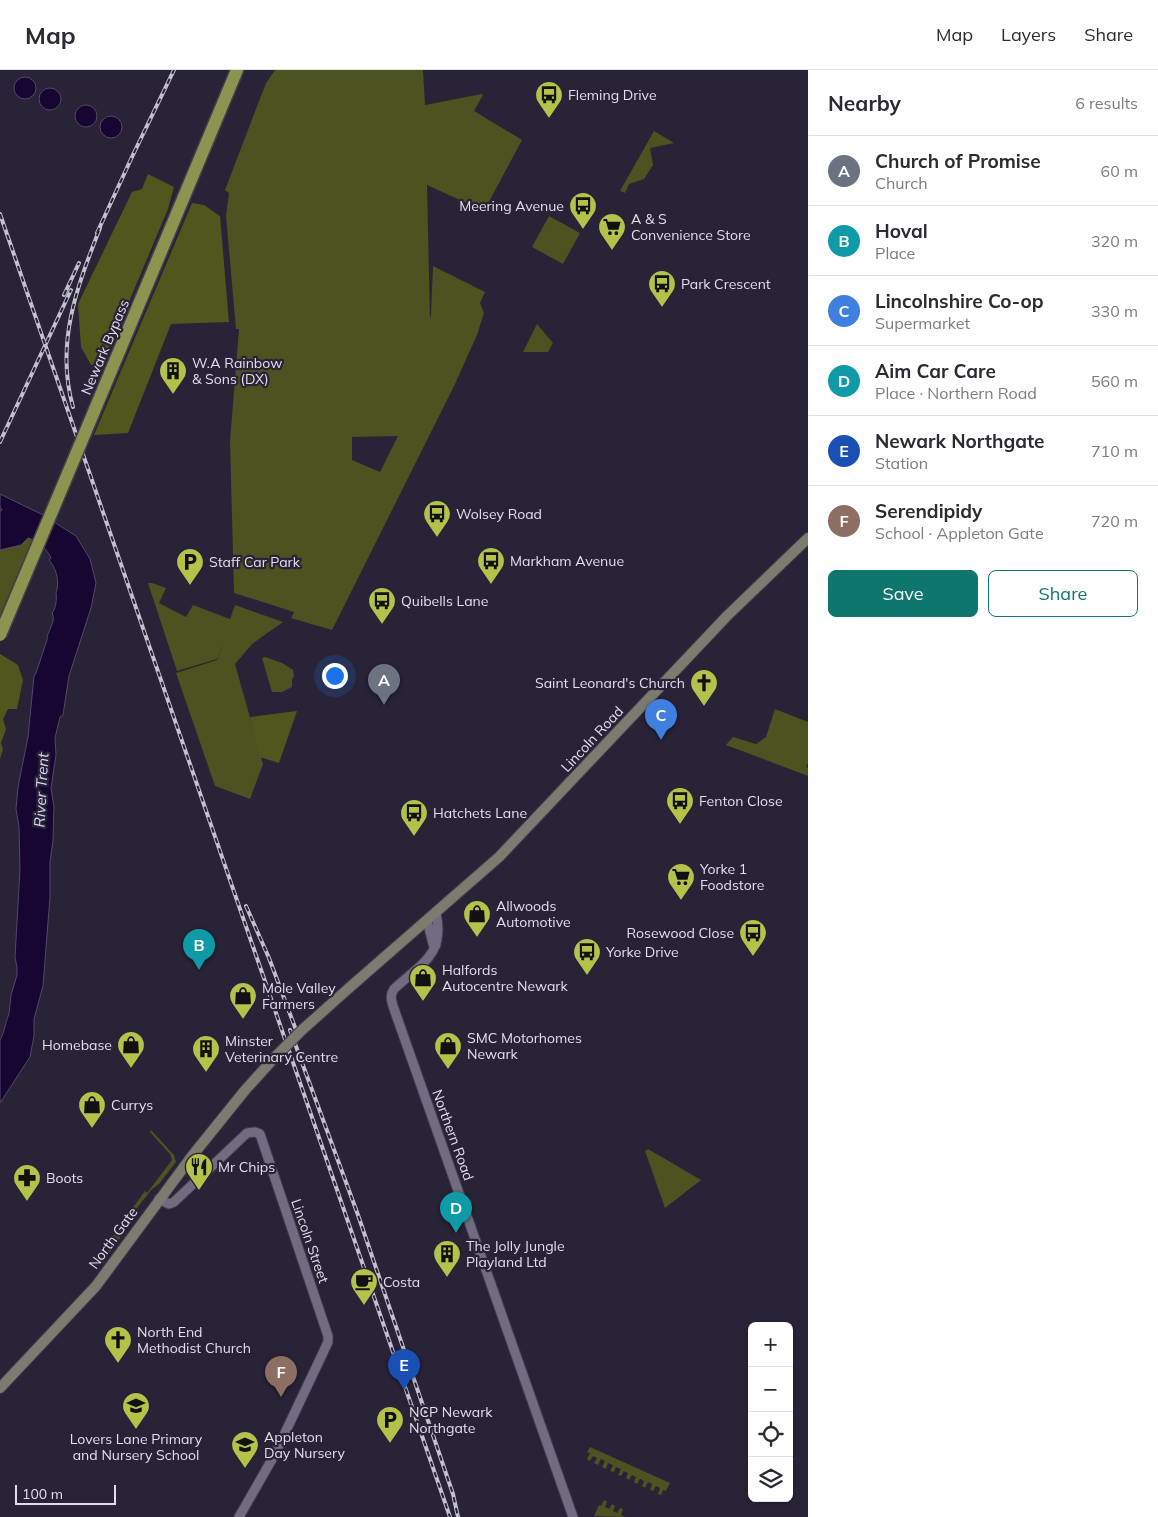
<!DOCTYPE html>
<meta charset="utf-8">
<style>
:root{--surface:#fff;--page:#f7f7f7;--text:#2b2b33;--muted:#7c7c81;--line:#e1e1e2;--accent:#0f766e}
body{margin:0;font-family:Mulish,sans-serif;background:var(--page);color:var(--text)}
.controls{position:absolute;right:15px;bottom:15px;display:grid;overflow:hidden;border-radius:8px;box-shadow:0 1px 4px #0004}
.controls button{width:45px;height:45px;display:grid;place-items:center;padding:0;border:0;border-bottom:1px solid var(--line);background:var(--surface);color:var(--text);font:25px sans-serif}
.scale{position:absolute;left:15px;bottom:12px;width:101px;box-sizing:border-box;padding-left:5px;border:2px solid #e2dfec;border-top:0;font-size:14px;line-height:18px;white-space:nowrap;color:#e2dfec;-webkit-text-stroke:4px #282336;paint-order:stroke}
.you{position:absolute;left:334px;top:605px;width:18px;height:18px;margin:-12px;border:4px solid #fff;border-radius:50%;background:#1a73e8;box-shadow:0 0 0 8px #1a73e833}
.badge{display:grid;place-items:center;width:32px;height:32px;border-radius:50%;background:var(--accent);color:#fff;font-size:16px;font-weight:700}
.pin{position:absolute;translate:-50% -41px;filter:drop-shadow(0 1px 2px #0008)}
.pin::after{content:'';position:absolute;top:26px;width:18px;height:15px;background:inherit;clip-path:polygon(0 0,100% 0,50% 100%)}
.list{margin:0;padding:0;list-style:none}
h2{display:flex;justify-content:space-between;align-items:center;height:65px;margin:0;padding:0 20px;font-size:21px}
h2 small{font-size:16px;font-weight:400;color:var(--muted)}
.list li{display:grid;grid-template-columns:32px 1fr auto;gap:15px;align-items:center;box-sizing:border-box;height:70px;padding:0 20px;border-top:1px solid var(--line)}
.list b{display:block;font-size:19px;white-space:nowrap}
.list p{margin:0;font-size:16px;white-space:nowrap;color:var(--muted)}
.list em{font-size:16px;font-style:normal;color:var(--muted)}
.actions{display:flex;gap:10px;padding:15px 20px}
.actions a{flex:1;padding:11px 0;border:1px solid var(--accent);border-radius:8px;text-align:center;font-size:18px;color:var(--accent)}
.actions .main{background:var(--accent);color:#fff}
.icon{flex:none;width:28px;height:28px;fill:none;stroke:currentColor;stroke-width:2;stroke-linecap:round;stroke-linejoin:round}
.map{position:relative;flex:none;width:808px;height:1447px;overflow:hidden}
header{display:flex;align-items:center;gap:30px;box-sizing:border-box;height:70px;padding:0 25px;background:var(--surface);border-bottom:1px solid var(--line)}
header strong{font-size:24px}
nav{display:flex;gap:28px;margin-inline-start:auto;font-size:18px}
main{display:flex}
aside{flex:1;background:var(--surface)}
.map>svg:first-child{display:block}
.green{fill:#4c5220;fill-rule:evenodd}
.forest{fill:#50571c}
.water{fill:#180632;stroke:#55476a}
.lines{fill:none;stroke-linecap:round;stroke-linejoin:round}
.tertiary-casing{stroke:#433f4f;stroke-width:11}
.secondary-casing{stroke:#433f4f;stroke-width:12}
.trunk-casing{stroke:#433f4f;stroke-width:15}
.tertiary{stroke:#726c82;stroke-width:9}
.secondary{stroke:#7c7b6f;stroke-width:10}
.trunk{stroke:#8d9450;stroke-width:12}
.rail-casing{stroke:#c4c1cf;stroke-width:4}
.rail{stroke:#282336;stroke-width:2;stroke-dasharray:5.5;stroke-linecap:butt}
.secondary-bridge-casing{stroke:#433f4f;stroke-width:12;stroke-linecap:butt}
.trunk-bridge-casing{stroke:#433f4f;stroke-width:15;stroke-linecap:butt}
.secondary-bridge{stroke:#7c7b6f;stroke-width:10}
.trunk-bridge{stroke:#8d9450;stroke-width:12}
.labels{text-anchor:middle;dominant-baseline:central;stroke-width:4.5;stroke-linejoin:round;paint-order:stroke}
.poi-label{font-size:14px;fill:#e2dfec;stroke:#282336;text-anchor:start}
.street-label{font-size:14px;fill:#e2dfec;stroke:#282336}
.water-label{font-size:15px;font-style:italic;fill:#dcd4f4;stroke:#282336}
</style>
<header>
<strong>Map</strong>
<nav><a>Map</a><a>Layers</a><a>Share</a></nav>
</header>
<main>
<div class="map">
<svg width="808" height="1447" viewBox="0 0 808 1447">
<rect width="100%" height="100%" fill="#282336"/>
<!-- green -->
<path class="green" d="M275 0H423L425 35 482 24 483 25 474 41 522 70 484 141 427 115 430 249 431 244 433 196 485 222 480 233 484 243 477 265 455 314 332 560 291 548 294 542 234 523 230 371 239 259H236L226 146 229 123 225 120 266 13ZM398 366 380 402 352 390V367Z
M654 61 674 73 650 78 653 95 644 109 629 114 625 123 620 121Z
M549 146 580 163 563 194 532 177Z
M537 254 553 273 548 282H523Z
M28 468H33L0 546V480L22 474Z
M148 513H152L166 518 159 533 186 547 193 535 230 549 235 535 283 552 252 574 235 594 263 694 250 729 215 716 176 603 217 590 223 573 217 589 177 601Z
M265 587 282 593 293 600 294 606 292 610V617L282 622H272L262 588Z
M775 639 808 652V693L806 697 808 698V706L726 675 733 667 756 674 766 667Z
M149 1061H152L174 1085 176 1092 159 1114 152 1119 137 1138 136 1144 131 1140 145 1121 147 1123 172 1090 170 1084Z
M648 1079 701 1110 665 1138 645 1081Z
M128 1143 133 1148 104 1192 100 1194 86 1187 95 1191 103 1188 117 1157Z
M590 1377 670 1413 666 1421 663 1420 661 1425 658 1424 660 1418 656 1416 653 1421 650 1420 652 1414 648 1412 645 1418 642 1416 644 1411 640 1409 637 1414 634 1412 636 1407 632 1405 629 1410 626 1408 628 1403 624 1401 621 1406 618 1405 621 1399 616 1397 614 1402 610 1401 613 1395 608 1393 606 1399 602 1397 605 1391 601 1389 598 1395 594 1393 597 1388 593 1386 590 1391 587 1389 590 1383 587 1382Z
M604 1430 607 1432 605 1437 609 1439 612 1434 615 1436 613 1441 617 1443 620 1438 623 1439 621 1445 625 1447 594 1446 599 1435 601 1436Z"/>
<!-- forest -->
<path class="forest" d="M148 104 174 117 168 139 102 296 91 295 81 277 78 234 132 122 142 119Z
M192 133 204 135 220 146 229 252 171 254 128 363 94 365Z
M0 584 18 595 23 610 17 639H8L3 649 6 659 1 673 3 679 0 689Z
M297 641 279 693 260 687 250 647Z"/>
<!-- water -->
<path class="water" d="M14 18a11 11 0 1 1 22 0a11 11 0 1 1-22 0Z
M39 29a11 11 0 1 1 22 0a11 11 0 1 1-22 0Z
M75 46a11 11 0 1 1 22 0a11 11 0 1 1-22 0Z
M100 57a11 11 0 1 1 22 0a11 11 0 1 1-22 0Z
M0 424 43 445 76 466 90 489 96 513 91 538 69 606 63 645 60 647 55 668 56 685 51 718 54 737 53 770 50 792V827L43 916 34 949V966L30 987 0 1033V970C5 961 5 953 9 944L11 925 17 905V898L15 887 20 799 19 757 16 739 18 717 28 667 34 606 36 603 47 570C46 562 57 552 52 543 56 539 57 528 56 522L57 520C59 509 56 498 49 490L51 488C47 479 37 470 28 468L21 475 0 480V441L2 440 0 437Z"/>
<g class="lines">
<defs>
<path id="tertiary" d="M436 843C445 885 422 893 394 919 390 925 391 929 393 936L573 1447
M427 850 433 874 436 875
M159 1129 169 1134 174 1132 247 1063 255 1062 260 1064 328 1266V1272L321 1287 275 1384 239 1447"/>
<path id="secondary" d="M349 918 499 787 727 546 808 468
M0 1318 96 1216 192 1086 246 1019 277 985"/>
<path id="trunk" d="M85 363 237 0"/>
</defs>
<!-- tertiary casing -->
<use href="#tertiary" class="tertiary-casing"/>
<!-- secondary casing -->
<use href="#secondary" class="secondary-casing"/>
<!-- trunk casing -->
<use href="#trunk" class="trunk-casing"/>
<!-- tertiary -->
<use href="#tertiary" class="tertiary"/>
<!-- secondary -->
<use href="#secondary" class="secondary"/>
<!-- trunk -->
<use href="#trunk" class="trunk"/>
<defs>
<path id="rail" d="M0 144 450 1447
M97 163 131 89 174 0
M64 225 79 193
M73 337C55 273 77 217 100 158
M0 372 71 220
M246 836 269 888 299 968
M290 960 358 1145 453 1424 458 1447"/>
</defs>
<!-- rail casing -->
<use href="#rail" class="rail-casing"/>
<!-- rail -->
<use href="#rail" class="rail"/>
<defs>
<path id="secondary-bridge" d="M277 985 302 960 349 918"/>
<path id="trunk-bridge" d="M0 565 85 363"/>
</defs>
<!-- secondary-bridge casing -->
<use href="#secondary-bridge" class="secondary-bridge-casing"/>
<!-- trunk-bridge casing -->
<use href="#trunk-bridge" class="trunk-bridge-casing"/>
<!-- secondary-bridge -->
<use href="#secondary-bridge" class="secondary-bridge"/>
<!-- trunk-bridge -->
<use href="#trunk-bridge" class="trunk-bridge"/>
</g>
<!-- icons -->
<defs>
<symbol id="bus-pin" viewBox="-11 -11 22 30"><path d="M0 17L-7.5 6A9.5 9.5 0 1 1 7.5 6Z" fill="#b4c24a" stroke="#282336"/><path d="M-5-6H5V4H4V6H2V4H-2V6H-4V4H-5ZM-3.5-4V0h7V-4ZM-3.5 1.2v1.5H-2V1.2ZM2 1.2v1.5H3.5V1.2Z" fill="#111"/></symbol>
<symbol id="supermarket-pin" viewBox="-11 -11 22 30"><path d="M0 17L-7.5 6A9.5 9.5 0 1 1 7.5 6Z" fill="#b4c24a" stroke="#282336"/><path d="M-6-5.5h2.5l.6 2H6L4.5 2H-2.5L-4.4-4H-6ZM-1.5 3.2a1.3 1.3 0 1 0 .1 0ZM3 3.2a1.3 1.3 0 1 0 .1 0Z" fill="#111"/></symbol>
<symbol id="building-pin" viewBox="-11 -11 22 30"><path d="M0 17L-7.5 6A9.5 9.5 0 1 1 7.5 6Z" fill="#b4c24a" stroke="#282336"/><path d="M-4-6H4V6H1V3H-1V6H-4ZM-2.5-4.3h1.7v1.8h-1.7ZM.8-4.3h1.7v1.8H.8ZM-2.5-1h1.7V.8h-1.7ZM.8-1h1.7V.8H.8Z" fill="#111"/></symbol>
<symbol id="parking-pin" viewBox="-11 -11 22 30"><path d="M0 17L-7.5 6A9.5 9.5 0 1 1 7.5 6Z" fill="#b4c24a" stroke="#282336"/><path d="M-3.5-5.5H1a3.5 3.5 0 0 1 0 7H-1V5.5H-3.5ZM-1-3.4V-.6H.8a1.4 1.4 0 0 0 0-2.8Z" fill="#111"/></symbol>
<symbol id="church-pin" viewBox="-11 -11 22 30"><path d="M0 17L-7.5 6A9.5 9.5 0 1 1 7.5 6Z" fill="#b4c24a" stroke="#282336"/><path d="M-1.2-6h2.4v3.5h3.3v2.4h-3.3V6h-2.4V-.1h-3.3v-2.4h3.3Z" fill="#111"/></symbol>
<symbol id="shop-pin" viewBox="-11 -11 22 30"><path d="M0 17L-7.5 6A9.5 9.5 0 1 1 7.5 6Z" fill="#b4c24a" stroke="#282336"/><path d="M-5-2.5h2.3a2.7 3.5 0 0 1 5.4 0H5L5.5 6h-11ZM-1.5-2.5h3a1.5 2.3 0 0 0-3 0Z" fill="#111"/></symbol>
<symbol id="restaurant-pin" viewBox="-11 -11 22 30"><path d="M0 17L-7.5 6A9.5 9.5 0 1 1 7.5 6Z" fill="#b4c24a" stroke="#282336"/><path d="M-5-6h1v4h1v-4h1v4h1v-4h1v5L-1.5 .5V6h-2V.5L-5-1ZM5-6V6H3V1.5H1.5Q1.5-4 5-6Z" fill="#111"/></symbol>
<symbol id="pharmacy-pin" viewBox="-11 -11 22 30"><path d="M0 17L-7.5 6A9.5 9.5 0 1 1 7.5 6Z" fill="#b4c24a" stroke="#282336"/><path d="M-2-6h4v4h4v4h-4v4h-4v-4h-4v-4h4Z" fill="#111"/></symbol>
<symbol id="cafe-pin" viewBox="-11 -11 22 30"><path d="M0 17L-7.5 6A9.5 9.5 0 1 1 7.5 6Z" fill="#b4c24a" stroke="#282336"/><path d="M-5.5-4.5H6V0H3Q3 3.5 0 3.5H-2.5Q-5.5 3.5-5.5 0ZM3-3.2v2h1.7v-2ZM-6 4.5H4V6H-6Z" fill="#111"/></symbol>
<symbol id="school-pin" viewBox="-11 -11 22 30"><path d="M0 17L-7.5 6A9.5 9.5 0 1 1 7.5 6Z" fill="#b4c24a" stroke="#282336"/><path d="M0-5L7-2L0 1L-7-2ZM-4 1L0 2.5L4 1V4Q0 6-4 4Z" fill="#111"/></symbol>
</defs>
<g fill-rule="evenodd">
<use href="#bus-pin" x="533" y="9" width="32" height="43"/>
<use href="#bus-pin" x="567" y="120" width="32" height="43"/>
<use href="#supermarket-pin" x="596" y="141" width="32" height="43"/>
<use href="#bus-pin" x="646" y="198" width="32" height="43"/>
<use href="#building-pin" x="157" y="285" width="32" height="43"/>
<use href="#bus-pin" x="421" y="428" width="32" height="43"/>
<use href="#bus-pin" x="475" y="475" width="32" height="43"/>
<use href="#parking-pin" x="174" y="476" width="32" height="43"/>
<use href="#bus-pin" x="366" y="515" width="32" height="43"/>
<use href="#church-pin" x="688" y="597" width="32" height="43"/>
<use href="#bus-pin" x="664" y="715" width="32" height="43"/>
<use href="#bus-pin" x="398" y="727" width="32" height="43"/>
<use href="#supermarket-pin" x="665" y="791" width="32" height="43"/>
<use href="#shop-pin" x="461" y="828" width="32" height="43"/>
<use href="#bus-pin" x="737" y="847" width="32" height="43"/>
<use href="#bus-pin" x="571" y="866" width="32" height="43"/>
<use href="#shop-pin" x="407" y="892" width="32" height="43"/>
<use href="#shop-pin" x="227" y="910" width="32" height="43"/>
<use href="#shop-pin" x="115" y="959" width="32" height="43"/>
<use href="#shop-pin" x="432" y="960" width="32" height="43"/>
<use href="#building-pin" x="190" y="963" width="32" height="43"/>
<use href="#shop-pin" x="76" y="1019" width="32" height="43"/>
<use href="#restaurant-pin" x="183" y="1081" width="32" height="43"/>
<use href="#pharmacy-pin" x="11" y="1092" width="32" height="43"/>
<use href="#building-pin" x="431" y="1168" width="32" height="43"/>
<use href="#cafe-pin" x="348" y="1196" width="32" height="43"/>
<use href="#church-pin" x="102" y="1254" width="32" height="43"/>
<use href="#school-pin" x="120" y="1320" width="32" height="43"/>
<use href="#parking-pin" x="374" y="1334" width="32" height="43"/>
<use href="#school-pin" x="229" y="1359" width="32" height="43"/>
</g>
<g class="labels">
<!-- poi labels -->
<g class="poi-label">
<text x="568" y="25">Fleming Drive</text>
<text x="564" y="136" text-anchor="end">Meering Avenue</text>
<text x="631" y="149">A &amp; S<tspan x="631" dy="16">Convenience Store</tspan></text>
<text x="681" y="214">Park Crescent</text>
<text x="192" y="293">W.A Rainbow<tspan x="192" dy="16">&amp; Sons (DX)</tspan></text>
<text x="456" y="444">Wolsey Road</text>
<text x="510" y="491">Markham Avenue</text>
<text x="209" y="492">Staff Car Park</text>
<text x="401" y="531">Quibells Lane</text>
<text x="685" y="613" text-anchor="end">Saint Leonard's Church</text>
<text x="699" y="731">Fenton Close</text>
<text x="433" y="743">Hatchets Lane</text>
<text x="700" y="799">Yorke 1<tspan x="700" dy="16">Foodstore</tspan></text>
<text x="496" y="836">Allwoods<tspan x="496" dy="16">Automotive</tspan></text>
<text x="734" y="863" text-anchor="end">Rosewood Close</text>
<text x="606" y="882">Yorke Drive</text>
<text x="442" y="900">Halfords<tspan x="442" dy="16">Autocentre Newark</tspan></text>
<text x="262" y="918">Mole Valley<tspan x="262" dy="16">Farmers</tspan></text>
<text x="467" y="968">SMC Motorhomes<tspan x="467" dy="16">Newark</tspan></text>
<text x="225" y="971">Minster<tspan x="225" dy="16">Veterinary Centre</tspan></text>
<text x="112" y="975" text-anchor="end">Homebase</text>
<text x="111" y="1035">Currys</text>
<text x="218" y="1097">Mr Chips</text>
<text x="46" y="1108">Boots</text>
<text x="466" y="1176">The Jolly Jungle<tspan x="466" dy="16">Playland Ltd</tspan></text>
<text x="383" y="1212">Costa</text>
<text x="137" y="1262">North End<tspan x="137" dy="16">Methodist Church</tspan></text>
<text x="409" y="1342">NCP Newark<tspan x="409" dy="16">Northgate</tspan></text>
<text x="264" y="1367">Appleton<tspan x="264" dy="16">Day Nursery</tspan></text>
<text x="136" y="1369" text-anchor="middle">Lovers Lane Primary<tspan x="136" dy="16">and Nursery School</tspan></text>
</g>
<!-- street labels -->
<g class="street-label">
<text transform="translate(105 277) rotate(-67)">Newark Bypass</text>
<text transform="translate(592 669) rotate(-47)">Lincoln Road</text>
<text transform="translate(453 1065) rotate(70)">Northern Road</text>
<text transform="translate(113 1168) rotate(-54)">North Gate</text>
<text transform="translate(310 1171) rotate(71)">Lincoln Street</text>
</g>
<!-- water labels -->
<g class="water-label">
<text transform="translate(41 720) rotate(-87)">River Trent</text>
</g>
</g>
</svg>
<div class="controls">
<button>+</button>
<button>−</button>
<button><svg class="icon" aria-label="locate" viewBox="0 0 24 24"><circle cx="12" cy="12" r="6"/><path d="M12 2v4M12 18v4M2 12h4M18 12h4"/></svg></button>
<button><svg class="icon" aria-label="layers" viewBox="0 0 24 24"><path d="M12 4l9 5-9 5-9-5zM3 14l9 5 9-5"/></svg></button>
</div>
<div class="scale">100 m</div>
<div class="you"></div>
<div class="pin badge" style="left:384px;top:635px;background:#6b7280">A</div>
<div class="pin badge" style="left:199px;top:900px;background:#0f9aa8">B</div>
<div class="pin badge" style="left:661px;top:670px;background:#3f7fe0">C</div>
<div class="pin badge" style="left:456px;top:1163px;background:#0f9aa8">D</div>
<div class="pin badge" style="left:404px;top:1320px;background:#1a4fb4">E</div>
<div class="pin badge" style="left:281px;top:1327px;background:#8d6e63">F</div>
</div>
<aside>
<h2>Nearby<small>6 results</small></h2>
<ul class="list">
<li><span class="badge" style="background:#6b7280">A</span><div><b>Church of Promise</b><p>Church</p></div><em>60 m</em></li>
<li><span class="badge" style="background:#0f9aa8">B</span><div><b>Hoval</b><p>Place</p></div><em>320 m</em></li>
<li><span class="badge" style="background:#3f7fe0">C</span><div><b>Lincolnshire Co-op</b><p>Supermarket</p></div><em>330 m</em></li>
<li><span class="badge" style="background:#0f9aa8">D</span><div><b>Aim Car Care</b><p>Place · Northern Road</p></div><em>560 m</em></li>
<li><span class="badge" style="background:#1a4fb4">E</span><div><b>Newark Northgate</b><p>Station</p></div><em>710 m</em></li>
<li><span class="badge" style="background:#8d6e63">F</span><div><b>Serendipidy</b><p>School · Appleton Gate</p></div><em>720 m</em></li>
</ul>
<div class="actions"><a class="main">Save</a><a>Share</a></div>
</aside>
</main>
